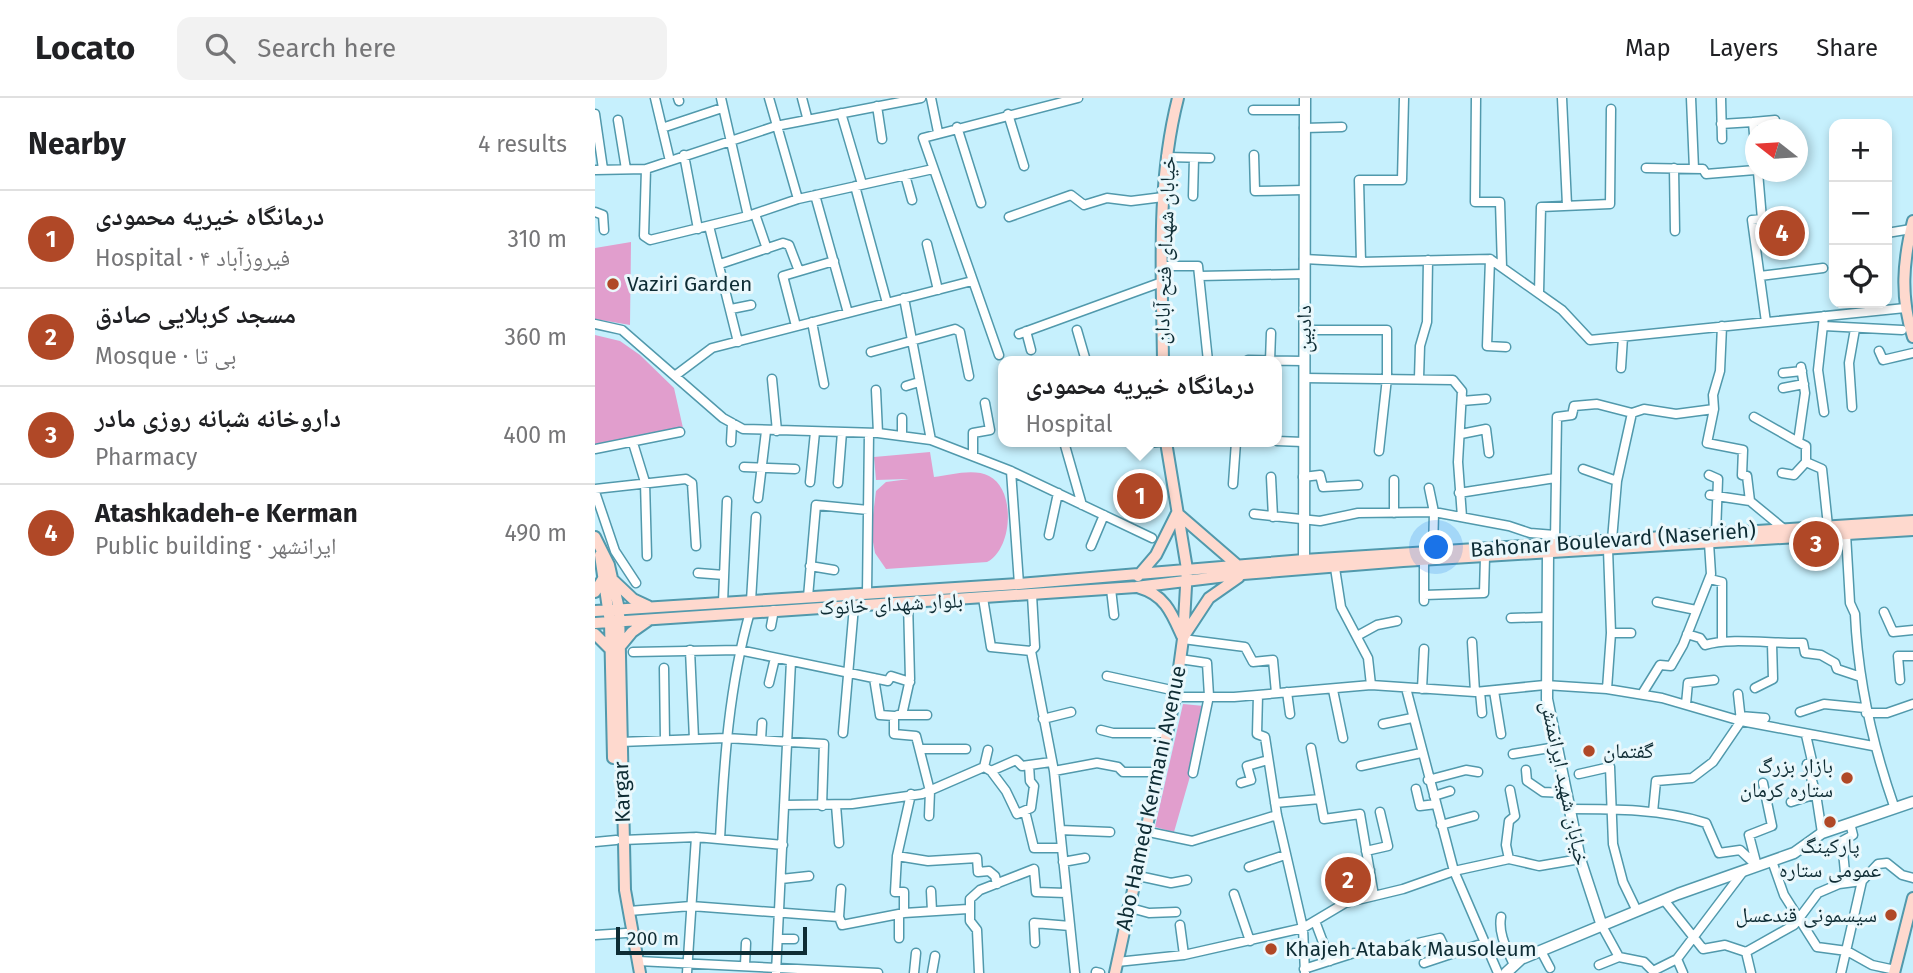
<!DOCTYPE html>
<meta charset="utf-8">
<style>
:root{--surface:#fff;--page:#f2f2f2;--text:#202124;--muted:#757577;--line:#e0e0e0;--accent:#b04827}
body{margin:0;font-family:"Fira Sans","Noto Naskh Arabic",sans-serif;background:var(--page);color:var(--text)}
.controls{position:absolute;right:21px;top:21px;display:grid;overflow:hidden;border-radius:14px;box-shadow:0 4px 10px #0003}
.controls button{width:63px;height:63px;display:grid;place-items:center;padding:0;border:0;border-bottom:2px solid var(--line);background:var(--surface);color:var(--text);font:35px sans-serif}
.compass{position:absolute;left:1150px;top:21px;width:63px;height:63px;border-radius:50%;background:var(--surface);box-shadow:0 4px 10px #0003;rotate:287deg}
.scale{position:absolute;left:21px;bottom:18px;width:191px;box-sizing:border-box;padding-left:7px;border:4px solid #0e2c34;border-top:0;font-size:19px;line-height:24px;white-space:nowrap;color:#0e2c34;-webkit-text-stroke:5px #eaf8fc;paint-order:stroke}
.you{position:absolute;left:842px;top:450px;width:24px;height:24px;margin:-18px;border:5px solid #fff;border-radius:50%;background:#1a73e8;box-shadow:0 0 0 10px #1a73e833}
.badge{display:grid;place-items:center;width:46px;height:46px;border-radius:50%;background:var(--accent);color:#fff;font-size:23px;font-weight:700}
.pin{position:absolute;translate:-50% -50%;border:4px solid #fff;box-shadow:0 2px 7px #0006}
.popup{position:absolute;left:403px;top:258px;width:284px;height:91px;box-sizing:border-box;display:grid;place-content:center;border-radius:14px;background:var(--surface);filter:drop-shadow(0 2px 5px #0005);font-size:23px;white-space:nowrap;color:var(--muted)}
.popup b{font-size:26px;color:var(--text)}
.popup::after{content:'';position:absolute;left:50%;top:100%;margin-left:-14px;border:14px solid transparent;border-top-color:var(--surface)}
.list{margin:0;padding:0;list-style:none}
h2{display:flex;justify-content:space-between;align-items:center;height:91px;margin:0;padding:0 28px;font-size:30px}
h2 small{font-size:23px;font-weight:400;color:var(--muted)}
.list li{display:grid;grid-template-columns:46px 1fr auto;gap:21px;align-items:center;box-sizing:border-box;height:98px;padding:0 28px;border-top:2px solid var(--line)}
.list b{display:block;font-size:26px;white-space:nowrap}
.list p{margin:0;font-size:23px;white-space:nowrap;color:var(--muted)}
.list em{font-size:23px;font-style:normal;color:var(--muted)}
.icon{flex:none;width:38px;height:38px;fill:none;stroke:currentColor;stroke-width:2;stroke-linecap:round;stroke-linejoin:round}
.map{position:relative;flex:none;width:1318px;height:875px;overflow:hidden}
header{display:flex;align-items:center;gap:42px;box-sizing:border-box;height:98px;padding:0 35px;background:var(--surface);border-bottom:2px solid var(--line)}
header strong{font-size:33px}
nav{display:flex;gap:38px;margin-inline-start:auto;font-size:24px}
.search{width:490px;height:63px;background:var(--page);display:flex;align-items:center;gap:18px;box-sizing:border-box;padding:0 24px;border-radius:14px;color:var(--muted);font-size:26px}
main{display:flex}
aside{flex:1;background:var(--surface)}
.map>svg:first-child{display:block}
.green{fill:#e19ecd}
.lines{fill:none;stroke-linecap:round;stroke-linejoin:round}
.minor-casing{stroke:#5199ac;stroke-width:11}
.tertiary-casing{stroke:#5199ac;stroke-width:13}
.secondary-casing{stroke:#5199ac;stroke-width:14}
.minor{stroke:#fff;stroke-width:8}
.tertiary{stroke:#fff;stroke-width:10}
.secondary{stroke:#fed9ce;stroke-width:10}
.poi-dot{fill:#b04827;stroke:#eaf8fc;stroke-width:2.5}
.labels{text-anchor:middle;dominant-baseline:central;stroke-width:6;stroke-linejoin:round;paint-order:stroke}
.street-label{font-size:21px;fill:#0e2c34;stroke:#eaf8fc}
.poi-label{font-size:21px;fill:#0e2c34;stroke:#eaf8fc;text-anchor:start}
</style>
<header>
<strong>Locato</strong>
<div class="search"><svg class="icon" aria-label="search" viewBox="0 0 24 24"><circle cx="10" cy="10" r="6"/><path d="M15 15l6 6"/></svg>Search here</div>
<nav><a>Map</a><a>Layers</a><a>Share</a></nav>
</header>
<main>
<aside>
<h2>Nearby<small>4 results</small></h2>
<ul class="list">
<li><span class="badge">1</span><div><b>درمانگاه خیریه محمودی</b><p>Hospital · فیروزآباد ۴</p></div><em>310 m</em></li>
<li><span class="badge">2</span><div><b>مسجد کربلایی صادق</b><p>Mosque · بی تا</p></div><em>360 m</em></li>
<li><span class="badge">3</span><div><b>داروخانه شبانه روزی مادر</b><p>Pharmacy</p></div><em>400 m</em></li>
<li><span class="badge">4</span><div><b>Atashkadeh-e Kerman</b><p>Public building · ایرانشهر</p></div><em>490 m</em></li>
</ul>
</aside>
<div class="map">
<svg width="1318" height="875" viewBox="0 0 1318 875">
<rect width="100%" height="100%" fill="#c6f0fd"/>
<!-- green -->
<path class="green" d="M36 144 35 227 0 221V150Z
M0 237 25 243 45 257 79 290 88 330 0 348Z
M335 354 339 379C355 377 379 370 394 378 421 391 418 451 392 464L291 471 280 455 276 433 281 393 291 384 314 381 281 382 279 359Z
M588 606 609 608 596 675 579 734 560 729Z"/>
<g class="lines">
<defs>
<path id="minor" d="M60 0 75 63
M83 0 84 3
M126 0 153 118
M174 0 203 101
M207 0 212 19
M336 0 343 34
M881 0 880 104H905L907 169
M967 0 972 107
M1096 0 1099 71
M1126 0 1127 41
M282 8 287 41
M658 12H709
M246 15 267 86
M0 16 8 71
M413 16 429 68
M23 22 31 71
M1158 24 1180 22
M1126 26 1158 24 1160 49
M362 29 386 105
M67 30 127 10
M709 30 747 29
M89 57 103 131
M659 57 660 93 709 92
M571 59 615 60
M1051 70 1108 71 1111 76 1160 72
M1079 70 1080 133
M51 71 49 138 55 142 153 118 203 101 338 71
M0 72 51 71 181 28 326 0
M1163 74 1167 121 1157 122 1171 224
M310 77 317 102
M260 88 292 205
M220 97 253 215
M598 98 599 60
M0 114 8 117 9 132
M160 116 172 151
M414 119 476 97 489 107 512 100 536 103 568 99
M114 128 143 244
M1292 135 1316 131
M332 146 343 192
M709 161 766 164 895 161 967 212 995 242 1310 210
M895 161 892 248 911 249
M766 164 764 82H807L809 0
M125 166 188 145 194 147 204 173
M567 168H603L613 263
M604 178 709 176
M1165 178 1228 170
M944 195 946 109 1015 106 1016 11
M309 200 336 342
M136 211 156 207
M1229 218 1223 272 1229 314
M217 224 229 286
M0 226 27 232 128 320 148 331 283 335 336 342 416 373 557 440
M201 228 188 178 239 163
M1127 228 1125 273 1118 297 1119 311 1112 345 1148 352 1147 377 1152 378 1155 403 1189 431
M1229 228 1307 232
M482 232 491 263
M709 232H792V280L784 353
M431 233 436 252
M424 236 567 184
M1284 253 1288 262 1318 255
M276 254 360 231 365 234 374 278
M404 257 328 40 483 0
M653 262 709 263
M675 263 676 235
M1206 269 1210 295 1203 344 1211 348V364L1227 371 1233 428
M1026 270 1028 239
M1188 275 1207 273
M81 277 117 250 377 183
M709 280 858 282 867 293 863 364 867 419
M824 280 825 248 832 224 833 162
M177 281 182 333
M311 288 324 284
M1188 290 1209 286
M281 292 283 335
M867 303 891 301
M1257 309 1254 265 1260 231
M1037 315 1049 311 1081 316 1119 311
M1159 319 1203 344
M307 336V320
M866 336 891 331 894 355
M682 343 708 344
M136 344 137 325
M469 344 487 407
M38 345 50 384 52 458
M543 346 564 344
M0 351 85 334
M378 357V335L395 332 390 305
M149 369 200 371
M988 371 1022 383
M416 373 424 486
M1187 375 1199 377 1211 364
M1114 377 1123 381 1121 436
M676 379 678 419
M708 379 725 377 728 389 763 387
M799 382V415
M215 384 220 334
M243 385 247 334
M638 386 641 344
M834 390 839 414 838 453
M0 391 91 381 97 385 101 448
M0 394 20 453 41 485
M864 395 960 380
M1115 397 1155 403
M163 400 171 333
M659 416 725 423 763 415 839 414 914 428 935 435 960 437
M1251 436 1255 505 1260 516C1263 584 1277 645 1299 708
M454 437 463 395
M1017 442 1022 383 1037 315
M960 443 962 319 977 317 979 308 1002 306 1037 315
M496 448 509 417
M829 462V503
M215 468 239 472
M740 470 746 509 773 560 776 587
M103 475 129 477
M1115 481 1127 484V541
M516 491 519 517
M272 496 274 335
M829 497 889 495 890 459
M213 499 221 407 273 412
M388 500 396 549 436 553
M156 503 161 419
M1062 504 1101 512
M128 505 132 403
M1289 514 1298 534 1318 532
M916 520 952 519
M176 528 179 512
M1016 535H1036
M1092 536 1105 540 1110 547C1134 539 1180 546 1208 545L1210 555 1226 557 1240 565 1242 571 1266 579
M762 538 782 527 802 523
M588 541 650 549 658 564 678 562 681 595
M877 544 880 594
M95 552 99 641
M436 553 459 673 480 875
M436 553 440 549 437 497
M38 554 144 552 293 583 296 578 315 584
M585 561 612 565 614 598 598 675
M69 570 70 642
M512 578 581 593
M279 580 285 617 299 618V636L321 638 335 693 334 718
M1305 582 1303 558H1318
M174 585 180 560
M811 590 859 773 903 875
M1160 590 1178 581 1177 546
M827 591 829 551
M1012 591 1016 535 1013 451
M738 592 748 640
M899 593 906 636
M692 594 695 616
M885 594 887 615
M1047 596 1065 567 1076 568 1088 547 1116 476 1114 445
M663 597 662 636 670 639 682 717 708 830 710 875
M580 599H639L776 587 880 594 950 587 1012 591 1067 600 1146 623 1278 648
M1091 606 1093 585 1119 582
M1205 614 1229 606 1270 610
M1271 615H1292L1318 606
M303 617H332
M307 617 315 581 313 504
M1145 618 1170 620
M448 621 476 614
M788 626 817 620
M506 632 518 635H573
M248 635 259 508
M1211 637 1217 663 1212 666 1221 696 1227 735
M166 642 167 625
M25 644 131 640 229 646 227 708
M716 650 729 721 765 716 779 798
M325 651H371
M918 656 961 649
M766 668 826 655
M391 670 396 673 421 662 427 668 456 664
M931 672 932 683 948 694 970 695
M396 673 411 693 422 716 436 710 439 688 435 683 434 667
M459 673 502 665 523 669 528 674H564
M984 676 1015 669 1018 746 1028 784 1042 813
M833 682 871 672 883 674
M646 685 656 682 652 668 673 662
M821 691 825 708 841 706
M316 696 302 758 333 763 382 760 383 774 394 773 400 778 402 786
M839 698 855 693
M1196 704 1221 696
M680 705 725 701
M189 707 257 706 327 696 389 669 393 652
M241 707 244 745
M974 711C1020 711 1067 711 1111 725L1124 755 1145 752 1162 768
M430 713 439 750H467
M1058 714 1061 683 1097 680 1118 664 1146 623 1143 596
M846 727 879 718
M465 732 515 734
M549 733 597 743 682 717
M125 741C129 664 134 588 155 514
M28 742 101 739 188 747
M0 744 21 742
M771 753 793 748 785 714
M302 758 300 794H309V815
M914 761 911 747 914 723 920 718 915 692
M1177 763 1189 797 1222 849 1252 853 1277 867 1300 872
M468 764 490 760
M1162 768 1154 737 1177 728 1168 685
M654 769 690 757
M539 777 576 785 592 782
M748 778 775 772
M186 781 214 778
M1251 785 1247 743 1258 737 1255 725
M336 793 337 813
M639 796 655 843
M1069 802 1108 851 1130 847 1151 854 1199 827 1223 795 1244 786 1267 783
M532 809 554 815 581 814
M34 813 96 808 244 819 247 827 309 815 373 811
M244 819 246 791
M906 819C903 836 912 851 919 867
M720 823 735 863
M585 827 589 857
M1007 828 1024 859 1049 864 1058 873 1082 861 1147 775
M0 837 31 835
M304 840V816
M183 841H199
M440 845 439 825 475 828
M814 847 845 840 853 857
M946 853 955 870
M1151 854 1156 875
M1082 861 1088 875
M43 863 283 875
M522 864 589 857 708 830 750 805 808 791 859 773 914 761 944 768 985 761
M829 865 889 845
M150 867 151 845
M1004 867 1024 859
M709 871 759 855
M501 874 505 875
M92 875 101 739
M181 875 196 563
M319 875 321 855
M337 875 340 858
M384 875 382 832 375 823V801L385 792 439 771 441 794 471 795
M1246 875 1267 783 1283 766 1292 765 1307 777 1318 780"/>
<path id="tertiary" d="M953 455 952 601 985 761 1007 828
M709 462 710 0
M911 875 926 861 1083 796 1199 755 1227 735 1318 704"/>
<path id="secondary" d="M1318 123C1308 163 1305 199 1318 239
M568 263C567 175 561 86 583 0
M0 439 14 467 24 511 30 792 45 875
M5 457 15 524 18 660
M543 478 561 457 582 415 641 466
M19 483 38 501 53 508
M545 490C570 497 577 516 587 538
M0 494 9 479
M0 513 424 486 709 462 1318 423
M0 525 541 489 648 476 808 463 1318 432
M0 536 15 551
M589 538 614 500 644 479
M23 551 37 534 54 522
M520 875 580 599 588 541 592 471 571 344
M1299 875 1318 800"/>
</defs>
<!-- minor casing -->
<use href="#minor" class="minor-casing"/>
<!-- tertiary casing -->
<use href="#tertiary" class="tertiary-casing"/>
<!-- secondary casing -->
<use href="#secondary" class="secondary-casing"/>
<!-- minor -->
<use href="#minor" class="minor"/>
<!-- tertiary -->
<use href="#tertiary" class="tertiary"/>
<!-- secondary -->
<use href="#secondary" class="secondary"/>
</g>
<!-- markers -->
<g class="poi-dot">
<circle cx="18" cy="186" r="7"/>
<circle cx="994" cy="653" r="7"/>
<circle cx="1252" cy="680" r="7"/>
<circle cx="1235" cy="724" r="7"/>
<circle cx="1296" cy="817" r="7"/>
<circle cx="676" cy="851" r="7"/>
</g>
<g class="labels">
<!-- street labels -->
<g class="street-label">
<text transform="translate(570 152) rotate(-88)">خیابان شهدای فتح آبادان</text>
<text transform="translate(709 231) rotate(-90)">دادبین</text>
<text transform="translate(1018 442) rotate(-4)">Bahonar Boulevard (Naserieh)</text>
<text transform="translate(296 506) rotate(-3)">بلوار شهدای خانوک</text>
<text transform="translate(970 685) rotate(78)">خیابان شهید ایرانمنش</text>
<text transform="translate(27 694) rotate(-92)">Kargar</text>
<text transform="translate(556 700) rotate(-78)">Abo Hamed Kermani Avenue</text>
</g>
<!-- poi labels -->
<g class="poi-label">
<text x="32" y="186">Vaziri Garden</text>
<text x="1008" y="653">گفتمان</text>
<text x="1238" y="668" text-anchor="end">بازار بزرگ<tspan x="1238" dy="24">ستاره کرمان</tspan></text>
<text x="1235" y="748" text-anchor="middle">پارکینگ<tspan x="1235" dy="24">عمومی ستاره</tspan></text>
<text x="1282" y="817" text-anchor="end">سیسمونی قندعسل</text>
<text x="690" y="851">Khajeh Atabak Mausoleum</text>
</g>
</g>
</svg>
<div class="controls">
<button>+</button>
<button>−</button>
<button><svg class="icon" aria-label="locate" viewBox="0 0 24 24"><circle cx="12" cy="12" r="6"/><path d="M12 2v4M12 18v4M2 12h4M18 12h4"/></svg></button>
</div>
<svg class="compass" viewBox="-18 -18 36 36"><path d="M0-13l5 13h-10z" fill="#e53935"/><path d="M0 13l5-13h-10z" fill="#757577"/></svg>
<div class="scale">200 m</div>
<div class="you"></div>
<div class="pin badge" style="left:545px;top:398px">1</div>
<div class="popup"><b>درمانگاه خیریه محمودی</b>Hospital</div>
<div class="pin badge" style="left:753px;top:782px">2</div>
<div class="pin badge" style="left:1221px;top:446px">3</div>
<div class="pin badge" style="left:1187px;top:135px">4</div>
</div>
</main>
